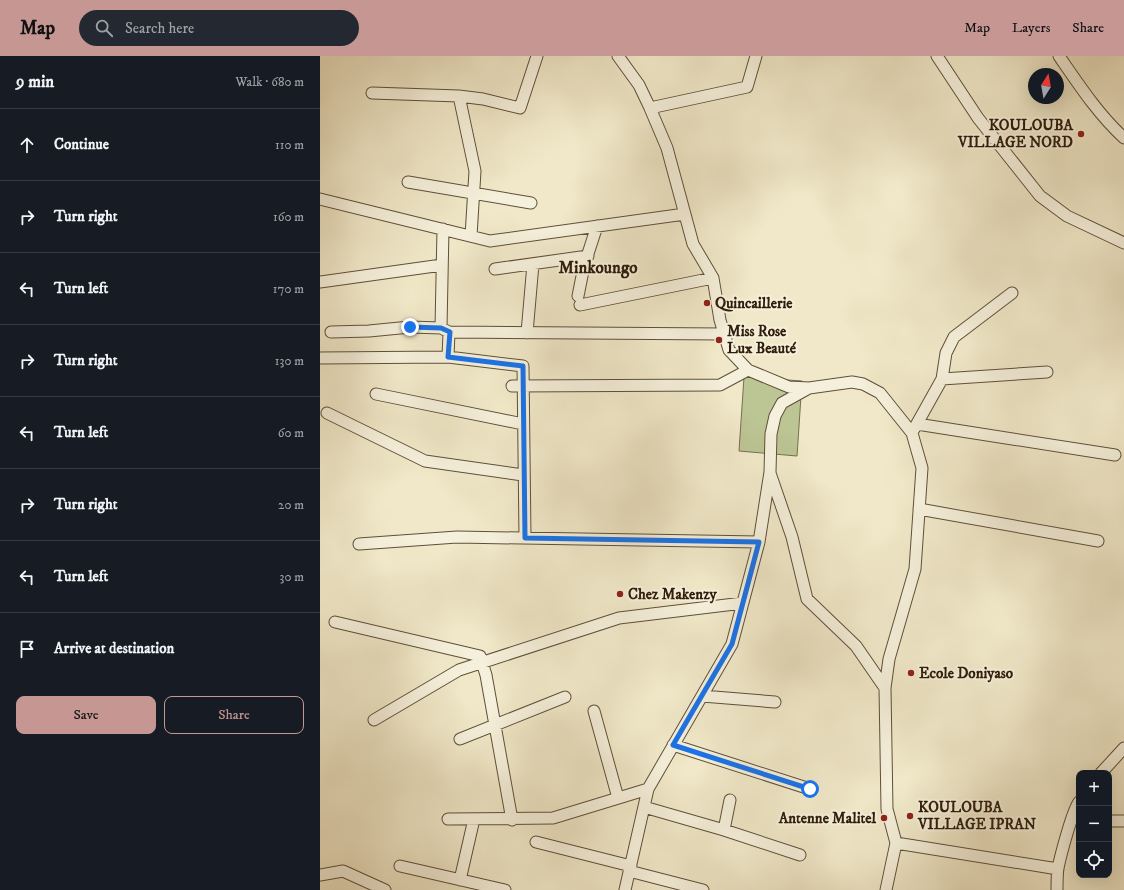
<!DOCTYPE html>
<meta charset="utf-8">
<style>
:root{--surface:#171b24;--page:#242831;--text:#f1f3f6;--muted:#9ea1a6;--line:#363941;--accent:#c59692}
body{margin:0;font-family:"IM FELL DW Pica",serif;background:var(--page);color:var(--text)}
.controls{position:absolute;right:12px;bottom:12px;display:grid;overflow:hidden;border-radius:8px;box-shadow:0 4px 16px #0002}
.controls button{width:36px;height:36px;display:grid;place-items:center;padding:0;border:0;border-bottom:1px solid var(--line);background:var(--surface);color:var(--text);font:20px sans-serif}
.compass{position:absolute;left:708px;top:12px;width:36px;height:36px;border-radius:50%;background:var(--surface);box-shadow:0 4px 16px #0002;rotate:11deg}
.stop{position:absolute;width:12px;height:12px;margin:-9px;border:3px solid #1a73e8;border-radius:50%;background:#fff}
.stop.end{background:#1a73e8;border-color:#fff;box-shadow:0 1px 4px #0008}
.list{margin:0;padding:0;list-style:none}
h2{display:flex;justify-content:space-between;align-items:center;height:52px;margin:0;padding:0 16px;font-size:17px}
h2 small{font-size:13px;font-weight:400;color:var(--muted)}
.list li{display:grid;grid-template-columns:26px 1fr auto;gap:12px;align-items:center;box-sizing:border-box;height:72px;padding:0 16px;border-top:1px solid var(--line)}
.list b{display:block;font-size:15px;white-space:nowrap}
.list em{font-size:13px;font-style:normal;color:var(--muted)}
.actions{display:flex;gap:8px;padding:12px 16px}
.actions a{flex:1;padding:9px 0;border:1px solid var(--accent);border-radius:8px;text-align:center;font-size:14px;color:var(--accent)}
.actions .main{background:var(--accent);color:#111}
.icon{flex:none;width:22px;height:22px;fill:none;stroke:currentColor;stroke-width:2;stroke-linecap:round;stroke-linejoin:round}
.map{position:relative;flex:none;width:804px;height:834px;overflow:hidden}
header{display:flex;align-items:center;gap:24px;box-sizing:border-box;height:56px;padding:0 20px;background:var(--accent);color:#111}
header strong{font-size:19px}
nav{display:flex;gap:22px;margin-inline-start:auto;font-size:14px}
.search{width:280px;height:36px;background:var(--page);display:flex;align-items:center;gap:10px;box-sizing:border-box;padding:0 14px;border-radius:22px;color:var(--muted);font-size:15px}
main{display:flex}
aside{flex:1;background:var(--surface)}
.map>svg:first-child{display:block}
.green{fill:#bcc594;stroke:#76704f}
.lines{fill:none;stroke-linecap:round;stroke-linejoin:round}
.minor-casing{stroke:#5f4f3a;stroke-width:13}
.minor{stroke:#f5f0db;stroke-width:11}
.route{stroke:#1a73e8;stroke-width:5}
.poi-dot{fill:#8f2418;stroke:#f5f0db;stroke-width:1.5}
.labels{text-anchor:middle;dominant-baseline:central;stroke-width:4;stroke-linejoin:round;paint-order:stroke}
.poi-label{font-size:15px;font-weight:bold;fill:#2f1c0a;stroke:#f5f0db;text-anchor:start}
.quarter-label{font-size:17px;font-weight:bold;fill:#2f1c0a;stroke:#f5f0db}
</style>
<header>
<strong>Map</strong>
<div class="search"><svg class="icon" aria-label="search" viewBox="0 0 24 24"><circle cx="10" cy="10" r="6"/><path d="M15 15l6 6"/></svg>Search here</div>
<nav><a>Map</a><a>Layers</a><a>Share</a></nav>
</header>
<main>
<aside>
<h2>9 min<small>Walk · 680 m</small></h2>
<ul class="list">
<li><svg class="icon" aria-label="ahead" viewBox="0 0 24 24"><path d="M12 20V5M6 11l6-6 6 6"/></svg><div><b>Continue</b></div><em>110 m</em></li>
<li><svg class="icon" aria-label="right" viewBox="0 0 24 24"><path d="M7 20v-9h11M14 6l5 5-5 5"/></svg><div><b>Turn right</b></div><em>160 m</em></li>
<li><svg class="icon" aria-label="left" viewBox="0 0 24 24"><path d="M17 20v-9H6M10 6l-5 5 5 5"/></svg><div><b>Turn left</b></div><em>170 m</em></li>
<li><svg class="icon" aria-label="right" viewBox="0 0 24 24"><path d="M7 20v-9h11M14 6l5 5-5 5"/></svg><div><b>Turn right</b></div><em>130 m</em></li>
<li><svg class="icon" aria-label="left" viewBox="0 0 24 24"><path d="M17 20v-9H6M10 6l-5 5 5 5"/></svg><div><b>Turn left</b></div><em>60 m</em></li>
<li><svg class="icon" aria-label="right" viewBox="0 0 24 24"><path d="M7 20v-9h11M14 6l5 5-5 5"/></svg><div><b>Turn right</b></div><em>20 m</em></li>
<li><svg class="icon" aria-label="left" viewBox="0 0 24 24"><path d="M17 20v-9H6M10 6l-5 5 5 5"/></svg><div><b>Turn left</b></div><em>30 m</em></li>
<li><svg class="icon" aria-label="arrive" viewBox="0 0 24 24"><path d="M6 21V4h12l-3 4 3 4H6"/></svg><div><b>Arrive at destination</b></div></li>
</ul>
<div class="actions"><a class="main">Save</a><a>Share</a></div>
</aside>
<div class="map">
<svg width="804" height="834" viewBox="0 0 804 834">
<rect width="100%" height="100%" fill="#f0e8c8"/>
<filter id="stains"><feTurbulence type="fractalNoise" baseFrequency=".005" numOctaves="4"/><feColorMatrix values="0 0 0 0 .2 0 0 0 0 .09 0 0 0 0 .02 0 0 0 .5 -.17"/></filter>
<radialGradient id="worn" r=".72"><stop offset=".6" stop-color="#630" stop-opacity="0"/><stop offset="1" stop-color="#630" stop-opacity=".3"/></radialGradient>
<!-- green -->
<path class="green" d="M424 321 482 325 477 400 419 395Z"/>
<g class="lines">
<defs>
<path id="minor" d="M298 0 319 29 330 52
M436 0 427 31 330 52 347 92 373 188 393 222 400 264 409 294 428 314 469 331 489 332 532 326 543 328 560 337 592 377 602 412 595 513 569 603 565 632 567 753 576 787 566 834
M617 0 658 62 720 140 747 160 804 187
M739 0C759 29 778 58 804 82
M52 37 139 40 163 43 200 52 217 0
M139 40 155 115 151 180
M88 126 211 147
M0 143 170 185 365 158
M175 213 268 200
M0 226 122 209
M258 240 264 210 277 170
M260 249 393 222
M121 272 123 173
M11 276 49 275 90 271 121 272 129 276 404 278
M207 277 213 208
M128 301 129 276
M0 302 128 301 203 310 205 482
M622 323 626 297 634 281 692 237
M192 330 400 329 428 314
M56 338 203 368
M7 357 105 405 203 419
M597 368 795 399
M594 373 622 323 727 316
M450 417 472 481 487 543 536 590 565 632
M599 453 778 485
M39 488 137 481 439 486
M15 566 160 600 166 619 192 764
M382 640 455 646
M274 655 298 742
M54 664 139 614 299 562 423 547
M140 683 245 641
M353 689 490 733
M781 717 804 692
M324 751 404 774 480 799
M128 763 233 762 328 733
M789 765H804
M404 774 410 744
M216 786 311 810
M576 787 738 813
M80 810 185 834
M309 815 383 834
M0 819 23 815 65 834
M140 824 154 763
M305 834 328 733 412 588 439 486 450 416 451 378 455 360 462 347 489 332
M737 834C737 827 737 819 738 812 741 798 752 756 759 746"/>
</defs>
<!-- minor casing -->
<use href="#minor" class="minor-casing"/>
<!-- minor -->
<use href="#minor" class="minor"/>
</g>
<g class="lines">
<!-- route -->
<path class="route" d="M90 271 121 272 130 276 128 301 203 310 205 482 439 486 412 588 353 689 490 733"/>
</g>
<!-- markers -->
<g class="poi-dot">
<circle cx="761" cy="78" r="4"/>
<circle cx="387" cy="247" r="4"/>
<circle cx="399" cy="284" r="4"/>
<circle cx="300" cy="538" r="4"/>
<circle cx="591" cy="617" r="4"/>
<circle cx="590" cy="760" r="4"/>
<circle cx="564" cy="762" r="4"/>
</g>
<g class="labels">
<!-- poi labels -->
<g class="poi-label">
<text x="753" y="69" text-anchor="end">KOULOUBA<tspan x="753" dy="17">VILLAGE NORD</tspan></text>
<text x="395" y="247">Quincaillerie</text>
<text x="407" y="275">Miss Rose<tspan x="407" dy="17">Lux Beauté</tspan></text>
<text x="308" y="538">Chez Makenzy</text>
<text x="599" y="617">Ecole Doniyaso</text>
<text x="598" y="751">KOULOUBA<tspan x="598" dy="17">VILLAGE IPRAN</tspan></text>
<text x="556" y="762" text-anchor="end">Antenne Malitel</text>
</g>
<!-- quarter labels -->
<g class="quarter-label">
<text x="278" y="212">Minkoungo</text>
</g>
</g>
<rect width="100%" height="100%" filter="url(#stains)"/>
<rect width="100%" height="100%" fill="url(#worn)"/>
</svg>
<div class="controls">
<button>+</button>
<button>−</button>
<button><svg class="icon" aria-label="locate" viewBox="0 0 24 24"><circle cx="12" cy="12" r="6"/><path d="M12 2v4M12 18v4M2 12h4M18 12h4"/></svg></button>
</div>
<svg class="compass" viewBox="-18 -18 36 36"><path d="M0-13l5 13h-10z" fill="#e53935"/><path d="M0 13l5-13h-10z" fill="#9ea1a6"/></svg>
<div class="stop" style="left:490px;top:733px"></div>
<div class="stop end" style="left:90px;top:271px"></div>
</div>
</main>
